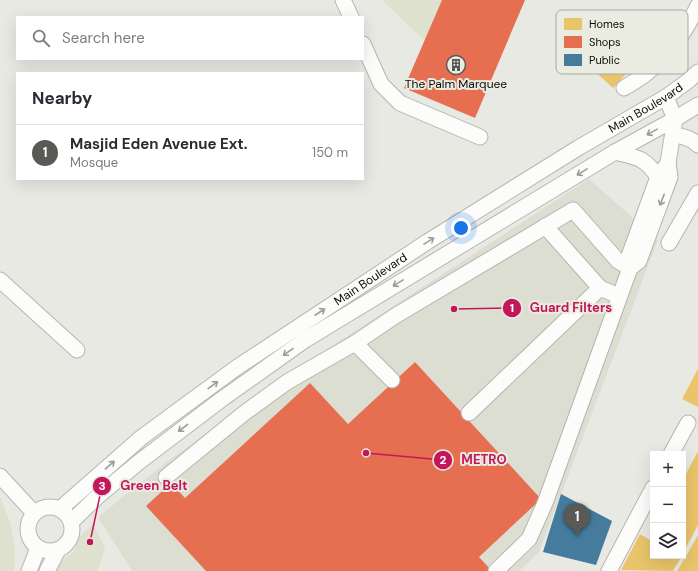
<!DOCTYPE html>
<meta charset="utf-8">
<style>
:root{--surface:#fff;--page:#f2f2f3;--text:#2b2b33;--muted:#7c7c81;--line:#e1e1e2;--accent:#595955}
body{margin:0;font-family:"DM Sans",sans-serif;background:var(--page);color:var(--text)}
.controls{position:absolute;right:12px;bottom:12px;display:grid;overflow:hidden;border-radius:0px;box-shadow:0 4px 16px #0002}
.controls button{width:36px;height:36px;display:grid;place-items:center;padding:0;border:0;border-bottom:1px solid var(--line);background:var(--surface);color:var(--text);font:20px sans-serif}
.you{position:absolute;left:461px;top:228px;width:14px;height:14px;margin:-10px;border:3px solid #fff;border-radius:50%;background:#1a73e8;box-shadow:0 0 0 6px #1a73e833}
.badge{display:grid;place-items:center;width:26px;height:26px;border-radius:50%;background:var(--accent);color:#fff;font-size:13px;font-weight:700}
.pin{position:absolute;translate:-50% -33px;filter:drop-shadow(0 1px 2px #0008)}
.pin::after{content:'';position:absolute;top:21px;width:14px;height:12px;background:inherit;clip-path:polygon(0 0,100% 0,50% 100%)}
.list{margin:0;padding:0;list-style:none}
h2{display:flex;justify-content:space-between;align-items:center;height:52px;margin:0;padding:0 16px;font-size:17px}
h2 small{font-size:13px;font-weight:400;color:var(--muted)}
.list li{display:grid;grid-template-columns:26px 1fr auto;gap:12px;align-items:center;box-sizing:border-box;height:56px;padding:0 16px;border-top:1px solid var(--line)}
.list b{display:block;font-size:15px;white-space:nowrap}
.list p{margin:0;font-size:13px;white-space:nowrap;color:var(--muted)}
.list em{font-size:13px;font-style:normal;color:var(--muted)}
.icon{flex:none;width:22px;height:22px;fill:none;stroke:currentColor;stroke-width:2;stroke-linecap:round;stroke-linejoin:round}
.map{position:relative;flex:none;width:698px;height:571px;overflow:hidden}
.search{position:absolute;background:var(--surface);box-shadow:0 4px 16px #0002;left:16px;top:16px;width:348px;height:44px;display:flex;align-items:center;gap:10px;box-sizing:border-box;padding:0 14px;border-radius:0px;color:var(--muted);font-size:15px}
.panel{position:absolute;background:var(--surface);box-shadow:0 4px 16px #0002;left:16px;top:72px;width:348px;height:108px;border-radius:0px}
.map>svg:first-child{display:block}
.built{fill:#dcded2}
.green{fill:#dde1cd}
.homes{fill:#e9c46a}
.shops{fill:#e76f51}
.public{fill:#457b9d}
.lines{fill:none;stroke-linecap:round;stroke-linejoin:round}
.minor-casing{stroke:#b5b5b1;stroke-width:17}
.minor{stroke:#fcfcfb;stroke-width:15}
.oneway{stroke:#9c9c9a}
.labels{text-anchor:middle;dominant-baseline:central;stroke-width:4;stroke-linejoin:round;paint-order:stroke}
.poi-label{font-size:12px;fill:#0b0c08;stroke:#eaece1}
.street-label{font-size:12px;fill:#0b0c08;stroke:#eaece1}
.key{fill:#eaece1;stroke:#a7a9a0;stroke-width:1}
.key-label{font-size:11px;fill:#0b0c08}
.leader{fill:none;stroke:#c2185b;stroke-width:1.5}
.callout-dot{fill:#c2185b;stroke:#eaece1;stroke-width:1.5}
.mark-label{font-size:12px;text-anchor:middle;font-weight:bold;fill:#fff}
.callout-label{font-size:13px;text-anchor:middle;font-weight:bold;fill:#c2185b;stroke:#eaece1;stroke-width:4;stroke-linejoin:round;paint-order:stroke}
</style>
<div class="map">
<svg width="698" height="571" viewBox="0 0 698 571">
<rect width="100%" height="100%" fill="#e9e9e4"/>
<!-- built -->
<path class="built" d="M589 179 658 240 539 552 519 571H132L98 517 168 461 281 379Z"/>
<!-- green -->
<path class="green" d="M382 0H442L425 41Z
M0 497 11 524 15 551 14 571H0Z
M93 524 105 548 98 571H55L60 561 73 553 80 536Z"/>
<!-- homes -->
<path class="homes" d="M591 42 626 74 613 88 578 56Z
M698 369V407L682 399Z
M698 451V525L683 553V480Z
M640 534 650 540 653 534V556H682L673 571 621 570Z
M698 535V571H677L685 558Z"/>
<!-- shops -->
<path class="shops" d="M442 0H525L475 118 404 88Z
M415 362 541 499 479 557 491 570 490 571H206L146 506 171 483 185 498 310 383 348 424Z"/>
<!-- public -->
<path class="public" d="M561 494 612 521 596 565 543 552Z"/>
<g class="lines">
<defs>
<g id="minor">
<path d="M343 0 351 17"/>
<path d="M363 44 381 84 400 103 480 137"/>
<path d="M624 88C632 83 641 78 648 72 671 55 685 31 698 6"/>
<path d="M673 135C682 136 692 138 698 145"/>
<path d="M615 152C638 158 644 157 658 177"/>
<path d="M545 226 600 288"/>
<path d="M669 243 698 193"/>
<path d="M630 268 639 261 670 177 668 163 675 119 666 97"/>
<path d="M0 280 77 350"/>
<path d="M355 343 392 380"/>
<path d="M469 413 600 288 619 296"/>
<path d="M671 454 688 423"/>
<path d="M0 476 34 513"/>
<path d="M166 477 243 414 287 382 355 343 395 316 573 210 618 261 630 268"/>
<circle cx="50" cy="529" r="22"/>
<path id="s1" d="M60 509 142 437 236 368 427 242 578 148 666 97 688 81 698 72"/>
<path d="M71 522 97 497 139 462 222 399 305 340 615 152 675 119 698 105"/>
<path d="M29 571 38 548"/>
<path d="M47 571 58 550"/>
<path d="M496 571 529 539 545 503 630 268 629 256 658 177 668 163"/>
<path d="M609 571 653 488"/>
</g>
</defs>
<!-- minor casing -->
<use href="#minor" class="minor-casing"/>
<!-- minor -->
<use href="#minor" class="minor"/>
</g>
<!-- one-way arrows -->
<defs><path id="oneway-shaft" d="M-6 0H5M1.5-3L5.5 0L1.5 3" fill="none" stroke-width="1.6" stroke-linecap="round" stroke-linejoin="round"/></defs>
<g class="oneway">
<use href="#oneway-shaft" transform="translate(652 132) rotate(151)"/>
<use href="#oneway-shaft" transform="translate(582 172) rotate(149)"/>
<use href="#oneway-shaft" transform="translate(662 200) rotate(111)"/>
<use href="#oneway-shaft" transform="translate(429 241) rotate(-32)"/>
<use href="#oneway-shaft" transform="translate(398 283) rotate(149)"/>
<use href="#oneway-shaft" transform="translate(320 312) rotate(-33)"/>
<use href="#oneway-shaft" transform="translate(288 352) rotate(145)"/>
<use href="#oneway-shaft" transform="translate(213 385) rotate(-36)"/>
<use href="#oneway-shaft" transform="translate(183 428) rotate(143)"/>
<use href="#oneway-shaft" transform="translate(110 465) rotate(-41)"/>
</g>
<!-- icons -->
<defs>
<symbol id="building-ring" viewBox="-11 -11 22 22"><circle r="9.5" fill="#eaece1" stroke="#595955" stroke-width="1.5"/><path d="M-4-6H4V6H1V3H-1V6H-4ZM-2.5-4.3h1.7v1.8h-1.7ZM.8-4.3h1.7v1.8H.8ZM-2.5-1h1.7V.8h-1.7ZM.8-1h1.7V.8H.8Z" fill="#595955"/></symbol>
</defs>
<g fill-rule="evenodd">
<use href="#building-ring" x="445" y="54" width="22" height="22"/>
</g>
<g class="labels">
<!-- poi labels -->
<g class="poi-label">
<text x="456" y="84">The Palm Marquee</text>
</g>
<!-- street labels -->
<g class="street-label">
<text stroke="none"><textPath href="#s1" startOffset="711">Main Boulevard</textPath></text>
<text stroke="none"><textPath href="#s1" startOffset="387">Main Boulevard</textPath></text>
</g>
</g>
<!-- legend -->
<rect x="556" y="10" width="132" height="64" rx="6" class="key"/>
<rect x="564" y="18" width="18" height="12" fill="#e9c46a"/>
<rect x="564" y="36" width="18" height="12" fill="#e76f51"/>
<rect x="564" y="54" width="18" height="12" fill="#457b9d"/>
<g class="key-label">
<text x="589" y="28">Homes</text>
<text x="589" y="46">Shops</text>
<text x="589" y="64">Public</text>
</g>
<!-- callouts -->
<path class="leader" d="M454 309L512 308M366 453L443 460M90 542L102 486"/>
<g class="callout-dot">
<circle cx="454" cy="309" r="4"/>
<circle cx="366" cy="453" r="4"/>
<circle cx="90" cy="542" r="4"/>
<circle cx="512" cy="308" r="10"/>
<circle cx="443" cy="460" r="10"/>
<circle cx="102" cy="486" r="10"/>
</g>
<g class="mark-label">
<text x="512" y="312">1</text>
<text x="443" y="464">2</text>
<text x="102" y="490">3</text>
</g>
<g class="callout-label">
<text x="571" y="312">Guard Filters</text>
<text x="484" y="464">METRO</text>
<text x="154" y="490">Green Belt</text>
</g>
</svg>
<div class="controls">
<button>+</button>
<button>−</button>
<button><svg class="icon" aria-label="layers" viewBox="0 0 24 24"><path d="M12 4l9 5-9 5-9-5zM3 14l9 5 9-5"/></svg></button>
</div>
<div class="you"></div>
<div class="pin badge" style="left:577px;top:536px">1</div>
<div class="search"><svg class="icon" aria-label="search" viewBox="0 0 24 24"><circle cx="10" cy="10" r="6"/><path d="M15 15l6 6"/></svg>Search here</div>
<section class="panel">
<h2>Nearby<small></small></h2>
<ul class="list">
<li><span class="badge">1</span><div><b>Masjid Eden Avenue Ext.</b><p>Mosque</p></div><em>150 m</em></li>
</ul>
</section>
</div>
